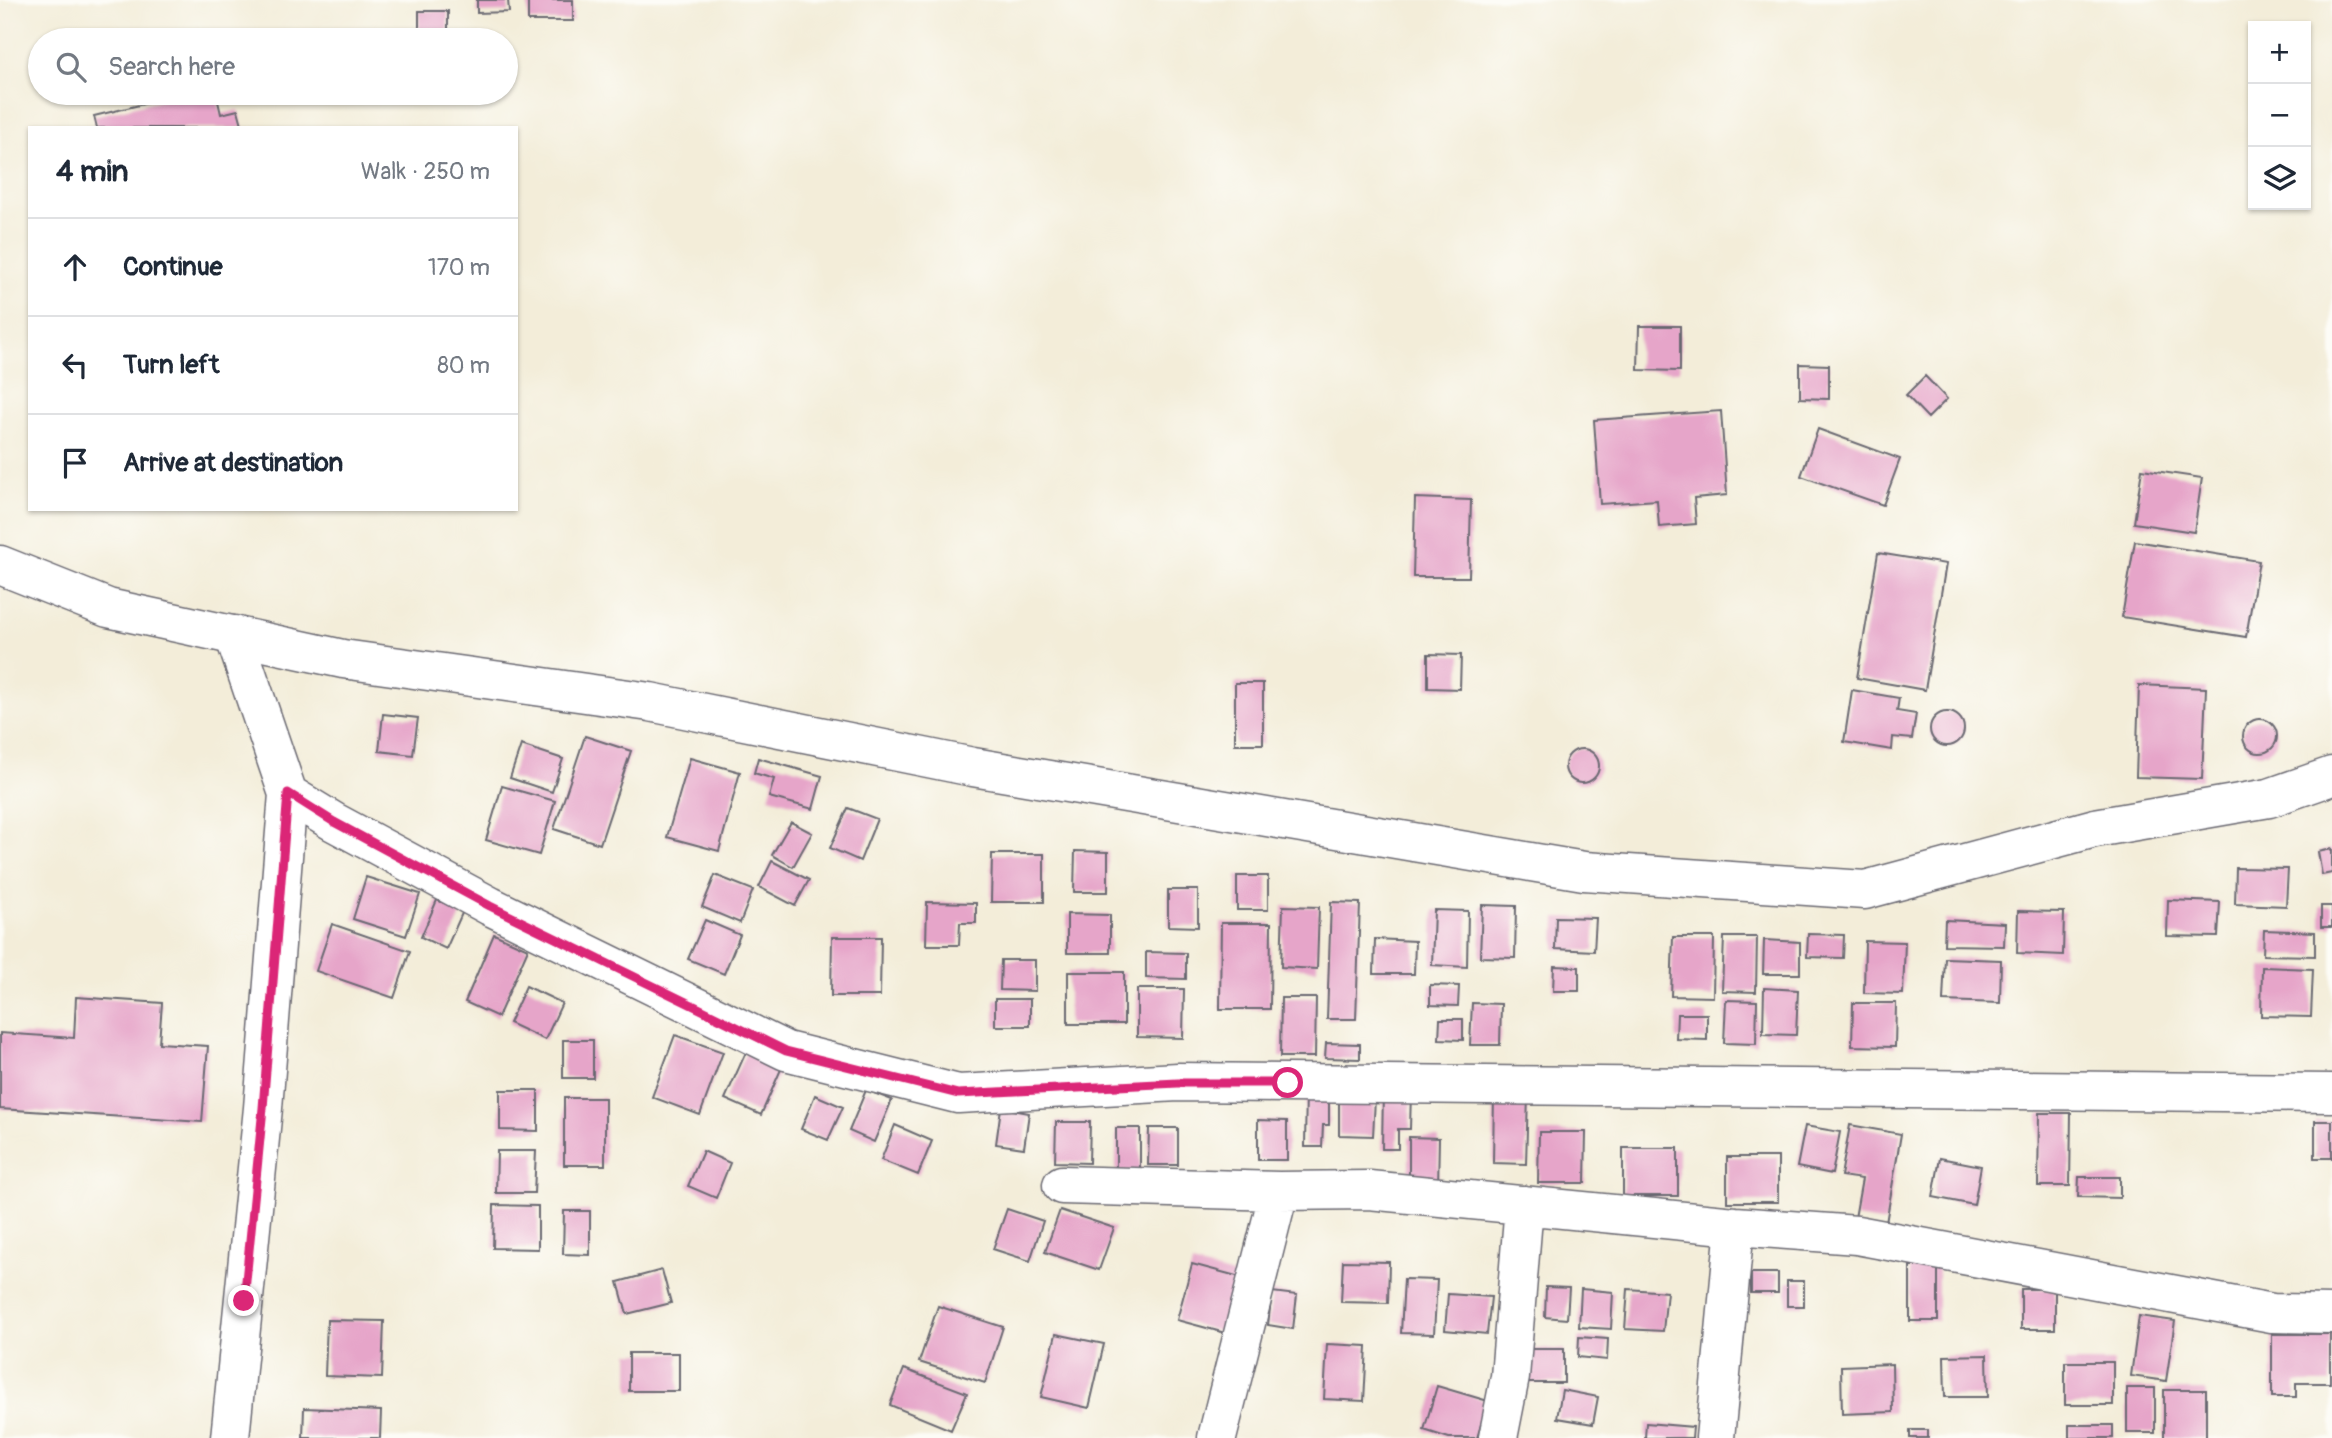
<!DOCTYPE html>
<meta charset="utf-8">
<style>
:root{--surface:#fff;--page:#f2f2f3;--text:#1f2937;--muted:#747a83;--line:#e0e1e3}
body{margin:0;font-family:Pangolin,sans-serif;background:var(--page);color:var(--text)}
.controls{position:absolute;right:21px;top:21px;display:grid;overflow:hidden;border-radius:0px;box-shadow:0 2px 5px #0004}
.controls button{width:63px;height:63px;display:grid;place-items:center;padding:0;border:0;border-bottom:2px solid var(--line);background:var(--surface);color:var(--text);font:35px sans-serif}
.stop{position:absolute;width:21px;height:21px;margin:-16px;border:5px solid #db2777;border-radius:50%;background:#fff}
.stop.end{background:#db2777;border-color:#fff;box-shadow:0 2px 7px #0008}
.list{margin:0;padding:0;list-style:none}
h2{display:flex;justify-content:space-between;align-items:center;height:91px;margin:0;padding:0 28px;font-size:30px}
h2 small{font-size:23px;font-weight:400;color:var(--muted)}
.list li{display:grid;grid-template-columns:46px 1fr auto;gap:21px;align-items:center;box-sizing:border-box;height:98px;padding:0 28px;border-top:2px solid var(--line)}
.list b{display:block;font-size:26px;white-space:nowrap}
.list em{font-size:23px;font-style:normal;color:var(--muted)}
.icon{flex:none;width:38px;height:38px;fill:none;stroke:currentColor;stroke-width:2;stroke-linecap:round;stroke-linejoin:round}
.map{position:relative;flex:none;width:2332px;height:1438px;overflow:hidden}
.search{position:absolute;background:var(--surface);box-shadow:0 2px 5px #0004;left:28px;top:28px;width:490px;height:77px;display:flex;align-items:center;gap:18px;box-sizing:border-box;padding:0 24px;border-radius:38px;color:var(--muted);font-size:26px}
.panel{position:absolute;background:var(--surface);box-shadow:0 2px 5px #0004;left:28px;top:126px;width:490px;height:385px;border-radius:0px}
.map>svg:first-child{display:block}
.building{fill:#e6a5c9}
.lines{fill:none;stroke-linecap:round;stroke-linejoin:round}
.street-casing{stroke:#6b6972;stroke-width:41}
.secondary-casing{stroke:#6b6972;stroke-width:41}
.street{stroke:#fff;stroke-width:38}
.secondary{stroke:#fff;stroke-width:38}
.route{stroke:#db2777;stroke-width:9}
</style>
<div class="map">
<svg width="2332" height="1438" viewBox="0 0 2332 1438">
<rect width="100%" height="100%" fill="#fdfcf7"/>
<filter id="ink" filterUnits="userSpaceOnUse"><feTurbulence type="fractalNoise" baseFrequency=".0143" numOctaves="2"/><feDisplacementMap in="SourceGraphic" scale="14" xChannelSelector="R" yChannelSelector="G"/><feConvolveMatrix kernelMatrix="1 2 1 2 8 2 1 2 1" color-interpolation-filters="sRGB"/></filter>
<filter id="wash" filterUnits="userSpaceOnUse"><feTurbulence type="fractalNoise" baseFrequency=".00686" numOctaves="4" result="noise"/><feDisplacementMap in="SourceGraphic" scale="28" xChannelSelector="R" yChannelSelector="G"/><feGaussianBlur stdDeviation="1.57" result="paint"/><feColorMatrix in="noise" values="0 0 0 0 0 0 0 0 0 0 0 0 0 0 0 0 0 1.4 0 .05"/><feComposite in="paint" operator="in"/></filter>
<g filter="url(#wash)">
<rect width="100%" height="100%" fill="#f3edd9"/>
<g id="blocks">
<!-- building -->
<path class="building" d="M477 0H508L509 12 477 13Z
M528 0H573V21H528Z
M419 11H448V39H419Z
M189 93H216L221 114 238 110 243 128H97L94 116Z
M1639 326H1680V371L1638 370Z
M1800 364 1829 365V399L1800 398Z
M1925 376 1947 399 1928 418 1906 395Z
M1721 411 1727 495 1694 498 1696 524 1659 527 1657 500 1600 504 1594 420Z
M1818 429 1900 459 1883 505 1801 476Z
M2142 469 2202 478 2194 532 2134 523Z
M1415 498 1471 500 1469 577H1413Z
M2135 541 2259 561 2246 637 2122 617Z
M1878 553 1946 564 1925 690 1857 678Z
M1428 654 1461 655 1460 689 1428 688Z
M1235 683H1263V744H1235Z
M2139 685 2206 688 2202 779 2136 777Z
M1852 690 1899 698 1897 711 1916 714 1912 739 1893 737 1892 750 1844 742Z
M1930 729a17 17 0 1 1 34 0a17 17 0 1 1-34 0Z
M383 714 418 718 413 755 379 751Z
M2243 736a17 17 0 1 1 34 0a17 17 0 1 1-34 0Z
M585 736 631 751 600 844 554 829Z
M521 745 563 759 552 792 510 778Z
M1565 766a17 17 0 1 1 34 0a17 17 0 1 1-34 0Z
M690 758 740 772 719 851 667 837Z
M758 758 822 776 813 809 769 797 774 779 754 773Z
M502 786 555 801 539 855 486 840Z
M848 808 877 819 860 861 830 848Z
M791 822 812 833 793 867 772 855Z
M2332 849V873L2322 875 2318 852Z
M1075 851 1108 852V892H1074Z
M992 854H1044V902H991Z
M772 861 809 880 795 906 759 887Z
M2236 868 2288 869 2286 906 2235 904Z
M715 875 753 890 740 923 702 907Z
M1237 876H1268V910H1237Z
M366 877 420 894 406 936 353 919Z
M1168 890H1198V927L1168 926Z
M437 900 463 911 446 949 421 937Z
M2168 900 2220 902 2218 937 2167 936Z
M927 902 976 903V923H960L959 945H926Z
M1331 902 1360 903 1356 1019H1327Z
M1482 905 1516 906 1515 958 1480 957Z
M1283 906 1319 907 1317 969 1281 967Z
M2321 906H2332V927H2321Z
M1434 910 1468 911 1467 967 1432 965Z
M2018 911 2064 912 2063 955 2017 953Z
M1067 914 1110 915V953H1067Z
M1556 917 1596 918 1594 951 1555 949Z
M705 920 740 935 724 974 688 959Z
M1945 920 2005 923 2004 946 1944 945Z
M1221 923H1271L1270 1009H1220Z
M332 924 410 951 394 998 316 971Z
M2264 930 2315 932V956L2263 955Z
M494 934 528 949 498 1017 465 1002Z
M1808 934 1844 935 1843 958 1807 957Z
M832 937H881L880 996H831Z
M1673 937H1714L1713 997 1671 996Z
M1724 937H1757L1756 992 1722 991Z
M1375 939 1415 941 1414 974H1374Z
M1764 940 1800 942V974H1763Z
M1865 941 1905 942 1903 994 1864 993Z
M1146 952 1186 953V979L1146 978Z
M1945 958 2001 960 2000 1003 1943 1001Z
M1001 960H1035V991L1000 990Z
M1554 966 1579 967V991H1553Z
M2262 967 2313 969 2311 1017 2261 1016Z
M1068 972H1124V1024H1068Z
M1430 985 1459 986 1458 1006 1430 1005Z
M526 986 562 1003 545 1040 509 1023Z
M1764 988 1798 990 1796 1035 1763 1034Z
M1137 989H1184L1183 1038 1137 1037Z
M76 997 162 1003 159 1043 208 1046 202 1122 0 1109V1033L74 1038Z
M1281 998H1316L1315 1057H1280Z
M995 999H1030V1026H995Z
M1726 1000 1757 1001 1756 1044 1724 1043Z
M1472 1003 1501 1004 1500 1045H1470Z
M1853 1003H1896L1895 1047 1852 1046Z
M1677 1014H1707V1040L1676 1039Z
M1440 1019H1463V1040L1439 1039Z
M675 1035 723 1052 700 1115 652 1097Z
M563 1040H593V1078H563Z
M1326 1043 1360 1044V1059L1325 1058Z
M746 1052 782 1067 761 1115 725 1099Z
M1306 1089 1329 1090V1125H1323L1322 1147H1305Z
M500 1090H538V1131L500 1130Z
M866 1090 892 1100 874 1142 849 1131Z
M1383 1091 1411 1092 1410 1129H1398V1149H1382Z
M1494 1093 1528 1094 1526 1164 1493 1163Z
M815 1095 843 1107 828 1140 801 1129Z
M564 1098H605V1165H564Z
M1339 1098 1375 1099 1373 1136 1339 1135Z
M1001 1108 1029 1113 1024 1148 996 1144Z
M2039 1113H2071L2070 1186H2038Z
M1258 1120 1287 1121V1160H1258Z
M2315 1121H2332V1158H2315Z
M1056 1122H1090L1089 1163 1055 1162Z
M895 1125 932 1141 918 1175 881 1160Z
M1850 1125 1901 1134 1886 1223 1855 1218 1862 1179 1841 1176Z
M1805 1126 1840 1132 1832 1174 1797 1167Z
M1116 1128H1140V1172H1116Z
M1149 1128H1178V1165H1148Z
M1539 1132H1586L1585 1183H1538Z
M1409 1137 1439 1138 1438 1188 1409 1187Z
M1623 1148H1678V1196H1623Z
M497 1151H536L534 1193H496Z
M703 1151 730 1163 716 1198 688 1186Z
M1727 1157H1778V1202H1727Z
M1940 1158 1981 1166 1974 1205 1933 1197Z
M2079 1177H2120V1198L2078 1197Z
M494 1205 538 1206V1249L493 1248Z
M1007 1209 1043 1221 1030 1261 993 1249Z
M1060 1210 1114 1228 1099 1270 1045 1252Z
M564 1211H590V1255L563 1254Z
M1343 1261 1389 1262 1388 1303 1341 1302Z
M1192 1264 1244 1278 1229 1334 1177 1320Z
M1910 1266H1938V1321H1910Z
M662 1270 671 1303 627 1314 618 1282Z
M1751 1273H1778V1293H1751Z
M1404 1279 1437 1280 1434 1334 1401 1333Z
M1787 1281H1804V1306H1787Z
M1546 1287 1569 1288 1567 1319 1545 1317Z
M1581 1289 1613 1292 1611 1329 1579 1327Z
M1628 1289 1667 1292 1663 1331 1625 1329Z
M2021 1289H2055V1329H2021Z
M1272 1292 1297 1295 1293 1329 1268 1325Z
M1448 1294 1491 1297 1487 1334 1445 1330Z
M938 1306 1003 1327 985 1383 919 1362Z
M2139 1316 2175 1321 2166 1381 2131 1376Z
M327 1320 384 1321 382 1378 325 1376Z
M1056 1334 1104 1344 1089 1408 1041 1397Z
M2272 1334H2330V1383H2296V1397H2272Z
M1579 1337 1608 1339 1607 1360 1578 1357Z
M1327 1344 1367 1346 1364 1401 1324 1399Z
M1529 1349H1564V1383H1529Z
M629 1353H679V1391H629Z
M1987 1355 1988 1397H1945L1944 1356Z
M2065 1362H2113V1405H2065Z
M1892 1364 1893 1412 1842 1414 1841 1366Z
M904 1369 967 1393 951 1430 890 1405Z
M1437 1386 1488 1401 1477 1438H1449L1424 1430Z
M2127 1388H2155V1433H2127Z
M1562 1390 1598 1397 1593 1424 1557 1418Z
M2164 1390H2206V1438H2164Z
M304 1408 381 1411 380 1438H303Z
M1646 1423 1693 1427 1692 1438H1645Z
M2069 1425H2113V1438H2069Z
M1910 1430H1928V1438H1910Z"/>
</g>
</g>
<g filter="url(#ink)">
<use href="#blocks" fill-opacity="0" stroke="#6b6972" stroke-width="2"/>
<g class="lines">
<defs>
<path id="street" d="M234 635 288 794 334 822 490 906 786 1051 958 1094 1178 1082 2332 1093
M1062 1185 1279 1191 1369 1190 1735 1226 1857 1235 2272 1313 2332 1314
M230 1438 263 1108 288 794
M1217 1438 1279 1191
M1498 1438 1510 1377 1524 1205
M1715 1438 1735 1226"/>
<path id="secondary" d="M0 565 108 608 343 659 650 702 973 767 1584 871 1865 890 2095 828 2269 798 2332 776"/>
</defs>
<!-- street casing -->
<use href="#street" class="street-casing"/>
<!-- secondary casing -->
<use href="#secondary" class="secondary-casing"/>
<!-- street -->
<use href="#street" class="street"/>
<!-- secondary -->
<use href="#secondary" class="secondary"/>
</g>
</g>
<g class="lines" filter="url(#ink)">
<!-- route -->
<path class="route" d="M244 1301 263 1108 288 793 334 822 490 906 786 1051 958 1094 1178 1083H1288"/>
</g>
</svg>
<div class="controls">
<button>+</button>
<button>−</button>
<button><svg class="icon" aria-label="layers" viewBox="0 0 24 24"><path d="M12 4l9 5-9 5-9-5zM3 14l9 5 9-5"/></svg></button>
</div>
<div class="stop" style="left:1288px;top:1083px"></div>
<div class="stop end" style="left:244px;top:1301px"></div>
<div class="search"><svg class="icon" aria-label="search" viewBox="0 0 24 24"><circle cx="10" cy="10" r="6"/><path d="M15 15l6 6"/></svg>Search here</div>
<section class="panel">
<h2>4 min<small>Walk · 250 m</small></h2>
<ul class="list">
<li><svg class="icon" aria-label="ahead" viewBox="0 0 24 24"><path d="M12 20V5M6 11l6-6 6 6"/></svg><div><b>Continue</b></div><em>170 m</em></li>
<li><svg class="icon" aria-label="left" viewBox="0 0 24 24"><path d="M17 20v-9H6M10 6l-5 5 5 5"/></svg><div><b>Turn left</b></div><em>80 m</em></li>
<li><svg class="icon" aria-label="arrive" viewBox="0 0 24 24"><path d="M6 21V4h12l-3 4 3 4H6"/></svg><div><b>Arrive at destination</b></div></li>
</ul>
</section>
</div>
